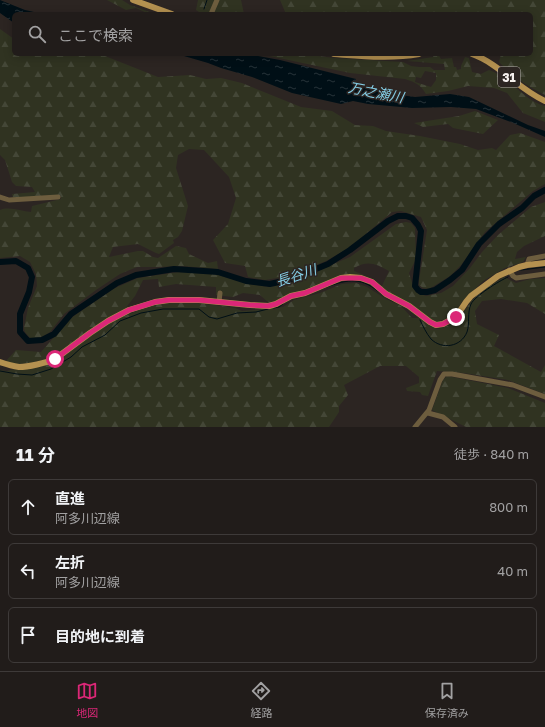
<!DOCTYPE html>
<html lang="ja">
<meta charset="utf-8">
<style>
:root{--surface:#211c1a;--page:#292523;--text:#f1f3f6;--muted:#a2a1a2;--line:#3e3a39;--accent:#db2777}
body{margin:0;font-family:"Golos Text","Noto Sans JP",sans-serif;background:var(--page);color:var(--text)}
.stop{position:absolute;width:12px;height:12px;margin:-9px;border:3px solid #db2777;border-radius:50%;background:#fff}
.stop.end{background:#db2777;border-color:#fff;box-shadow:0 1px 4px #0008}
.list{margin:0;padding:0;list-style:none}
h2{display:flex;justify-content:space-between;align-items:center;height:52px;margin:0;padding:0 16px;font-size:17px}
h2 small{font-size:13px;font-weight:400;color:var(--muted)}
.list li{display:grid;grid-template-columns:26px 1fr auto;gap:12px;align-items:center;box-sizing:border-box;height:56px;margin:0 8px 8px;padding:0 8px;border:1px solid var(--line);border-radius:6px}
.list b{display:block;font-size:15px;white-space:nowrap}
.list p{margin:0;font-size:13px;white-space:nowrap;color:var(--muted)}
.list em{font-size:13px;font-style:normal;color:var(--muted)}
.icon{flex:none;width:22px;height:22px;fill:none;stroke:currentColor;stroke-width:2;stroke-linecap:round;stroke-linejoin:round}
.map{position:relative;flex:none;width:545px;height:427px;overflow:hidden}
.search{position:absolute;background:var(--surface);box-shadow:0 2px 10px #0003;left:12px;right:12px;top:12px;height:44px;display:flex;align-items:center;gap:10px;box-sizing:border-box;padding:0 14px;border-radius:6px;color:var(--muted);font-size:15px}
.sheet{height:244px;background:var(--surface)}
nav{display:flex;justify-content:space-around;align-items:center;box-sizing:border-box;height:56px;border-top:1px solid var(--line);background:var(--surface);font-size:11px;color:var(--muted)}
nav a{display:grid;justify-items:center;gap:2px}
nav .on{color:var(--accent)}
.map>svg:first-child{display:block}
.forest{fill:url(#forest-firs);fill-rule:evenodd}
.water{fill:url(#water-ripples)}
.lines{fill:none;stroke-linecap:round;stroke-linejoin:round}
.stream{stroke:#000f16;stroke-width:1}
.river{stroke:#000f16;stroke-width:6}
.minor{stroke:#6d5d3e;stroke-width:5}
.major{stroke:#b49150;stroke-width:6}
.route{stroke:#db2777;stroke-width:5}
.labels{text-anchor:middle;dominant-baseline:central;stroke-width:3;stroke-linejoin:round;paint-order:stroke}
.shield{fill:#2c2522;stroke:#b8b2b0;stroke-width:1}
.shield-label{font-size:12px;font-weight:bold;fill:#f4efed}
.water-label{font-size:14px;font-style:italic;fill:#83cce4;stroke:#2c2522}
</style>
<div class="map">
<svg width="545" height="427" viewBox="0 0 545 427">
<defs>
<pattern id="forest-firs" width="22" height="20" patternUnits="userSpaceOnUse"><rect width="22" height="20" fill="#303321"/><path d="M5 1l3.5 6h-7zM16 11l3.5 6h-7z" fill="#444737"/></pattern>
<pattern id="water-ripples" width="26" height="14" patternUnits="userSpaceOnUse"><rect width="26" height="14" fill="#000f16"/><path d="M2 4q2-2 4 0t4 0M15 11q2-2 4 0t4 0" fill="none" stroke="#263238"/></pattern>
</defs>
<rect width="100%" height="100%" fill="#2c2522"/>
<!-- forest -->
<path class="forest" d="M107 0H122L130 5 155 14H149L136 8 126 10Z
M198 0H241L244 14H202L196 10Z
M280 0H545V95C527 86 513 77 499 62L501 54H531V14H286Z
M0 29 14 39V54H78L105 56 158 77 190 75 206 79 221 78 242 83 301 107 332 111 355 125 373 126 386 131 420 136 460 144 478 150 492 148 496 150 510 135 520 133 545 142V184L533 191 485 232 461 265 450 276 429 289 423 288 419 285V281L427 230 421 217 401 211 392 212 349 248 326 261 289 276 265 280 248 277 245 266 225 263 213 240 228 224 236 198 229 177 204 150 189 149 178 155 176 168 188 206 182 231 178 237 173 240 174 243 159 254 156 253 138 244 113 247 109 257 138 251H143L153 257 158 258 176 246 186 248 189 254 208 263 217 261 218 269 182 266 156 267H137L120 274 96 290 64 314 50 332 42 337 35 339 30 338 25 332 24 328 28 308 37 286 36 274 30 262 20 256 0 258V210C9 206 21 211 31 212L32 206 61 199 60 195H54L13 198 12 194 35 192 32 187 16 186 12 182 5 160 0 155Z
M260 54H311L318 56 335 58 403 62 411 66 419 67H430L434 70H445L444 64 407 61 433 57 434 55 438 54 441 59 452 58 454 67H456L457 70 461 69V66L465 57 469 58 472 72 481 74 489 70C494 72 499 74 503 77 515 86 530 103 545 106V122L523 113 507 93 494 88 468 86 448 91 426 94C421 85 415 82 405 79L350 73ZM425 71 436 73V80L431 87 415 82 416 77 421 78Z
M475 111 498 120 483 134 453 128 448 124 423 127 414 123 459 116Z
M545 202V236L524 246 517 252 515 259 526 257 523 262 505 268 483 281 461 303 455 313 445 319 438 321H431L408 303 381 288 389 271C376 264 368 260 354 268V271L364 275H342L303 290 287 295 281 299 269 303 260 295 243 293 233 297 216 295V287L176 284 159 287 158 279 143 280 135 296 124 310 90 329 58 354 49 358 32 363 18 364 5 362 16 350 41 352 71 318 113 289 138 278 179 272 215 274 245 283 268 287 286 284 350 257 396 224 406 222 411 223 415 228 416 259 409 273 414 289 418 293 426 296 441 293 453 286 470 268 482 252 498 235 531 207Z
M504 277 516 283 530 279 545 278V314L527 303 501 299 482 301 475 311 477 324 499 335 494 346 541 372 545 365V394L508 380 464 373 437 371 428 396 422 395 420 392 407 391 406 388 419 383V377L406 366H380L344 385 348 395 339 406V412L329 427H0V370L7 371 14 369 31 368 53 363 59 360 88 337 104 325 132 313 150 306 169 303H198L235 308 242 311 283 307 294 300 320 293 342 284 356 283 367 287 386 299 401 306 412 318H419L431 327 439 329 448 326 458 321 472 300 488 287Z
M447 376 508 388 545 403V427H466L432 410 443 380Z"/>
<!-- water -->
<path class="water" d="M0 0 25 10 43 14H14V23L0 13Z
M174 54H247L280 60 356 79 354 85 386 93 415 97 450 94 469 97 528 125 545 131V137L511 122 476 109 451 107 412 108 368 104 353 101 341 104 292 93 252 77 221 68 208 63 184 56Z"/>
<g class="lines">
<!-- stream -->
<path class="stream" d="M204 9 207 0
M521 270 545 267
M321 289C341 282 356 275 375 289 381 293 386 298 393 301
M274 308 279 307 283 304
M420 320C423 326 426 333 431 339 442 350 461 347 467 332 470 323 467 313 471 304 475 296 499 281 508 277
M0 371 17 374 32 375 51 369 71 357 82 347 105 335 120 321 141 313 163 309H199L209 317 217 319 237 313 256 312 268 309"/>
<!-- river -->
<path class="river" d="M0 262 16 261 28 268 32 277 29 292 20 314V332L28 341 42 340 54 334 71 314 117 283 136 275 174 269 218 272 246 281 270 284 292 279 328 264 350 250 388 221 398 216H406L412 218 418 225 421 231 415 286 418 290 421 292H427L435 290 450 280 462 270 479 244 499 224 522 208 534 196 545 190"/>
<!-- minor -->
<path class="minor" d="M211 14 217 0
M0 197 9 200 58 197
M527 265 529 259 545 256
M509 270 513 276 516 278 545 274
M219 302 220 293
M428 413 443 417 455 427
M415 427 429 410 440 380 444 374H452L513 385 545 397"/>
<!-- major -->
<path class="major" d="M133 0 172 14
M334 54C362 56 391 59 419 54
M472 54C500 64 518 89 545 101
M0 362C6 364 13 366 19 367 28 367 46 363 55 359L90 333 108 321 129 310 155 302 169 300H199L250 305 269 306 276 304 291 296 305 293 341 278 350 277 361 278 372 282 386 294 409 306 430 322 436 325 443 324 456 317 466 302 471 296 498 276 519 267 527 265 545 263"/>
</g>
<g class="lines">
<!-- route -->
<path class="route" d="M55 359 90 333 108 321 129 310 155 302 169 300H199L250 305 268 306 276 304 291 296 305 293 341 278H361L372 282 386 294 409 306 430 322 436 325 443 324 456 317"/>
</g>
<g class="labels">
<!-- shield labels -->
<rect class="shield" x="498" y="67" width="22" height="20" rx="3"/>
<g class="shield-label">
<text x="509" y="77">31</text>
</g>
<!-- water labels -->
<g class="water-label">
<text transform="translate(376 92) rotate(11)">万之瀬川</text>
<text transform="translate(296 275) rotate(-18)">長谷川</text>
</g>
</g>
</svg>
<div class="stop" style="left:55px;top:359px"></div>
<div class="stop end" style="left:456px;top:317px"></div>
<div class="search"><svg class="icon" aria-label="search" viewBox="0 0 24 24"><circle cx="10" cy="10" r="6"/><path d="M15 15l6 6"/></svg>ここで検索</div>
</div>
<section class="sheet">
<h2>11 分<small>徒歩 · 840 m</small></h2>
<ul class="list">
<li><svg class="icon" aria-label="ahead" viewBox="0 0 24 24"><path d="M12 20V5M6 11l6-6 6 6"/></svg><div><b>直進</b><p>阿多川辺線</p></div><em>800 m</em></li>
<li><svg class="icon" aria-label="left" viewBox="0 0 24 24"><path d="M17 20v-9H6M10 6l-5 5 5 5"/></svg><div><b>左折</b><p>阿多川辺線</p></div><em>40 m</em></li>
<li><svg class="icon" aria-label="arrive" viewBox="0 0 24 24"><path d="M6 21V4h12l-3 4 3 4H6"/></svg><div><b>目的地に到着</b></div></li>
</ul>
</section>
<nav>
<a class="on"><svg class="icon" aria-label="map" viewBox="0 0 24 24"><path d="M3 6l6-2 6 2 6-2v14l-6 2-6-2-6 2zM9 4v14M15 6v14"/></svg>地図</a>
<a><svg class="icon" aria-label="directions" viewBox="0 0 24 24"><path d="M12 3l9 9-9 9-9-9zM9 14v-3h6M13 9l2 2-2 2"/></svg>経路</a>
<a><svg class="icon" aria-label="saved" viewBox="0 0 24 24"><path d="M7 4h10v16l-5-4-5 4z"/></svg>保存済み</a>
</nav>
